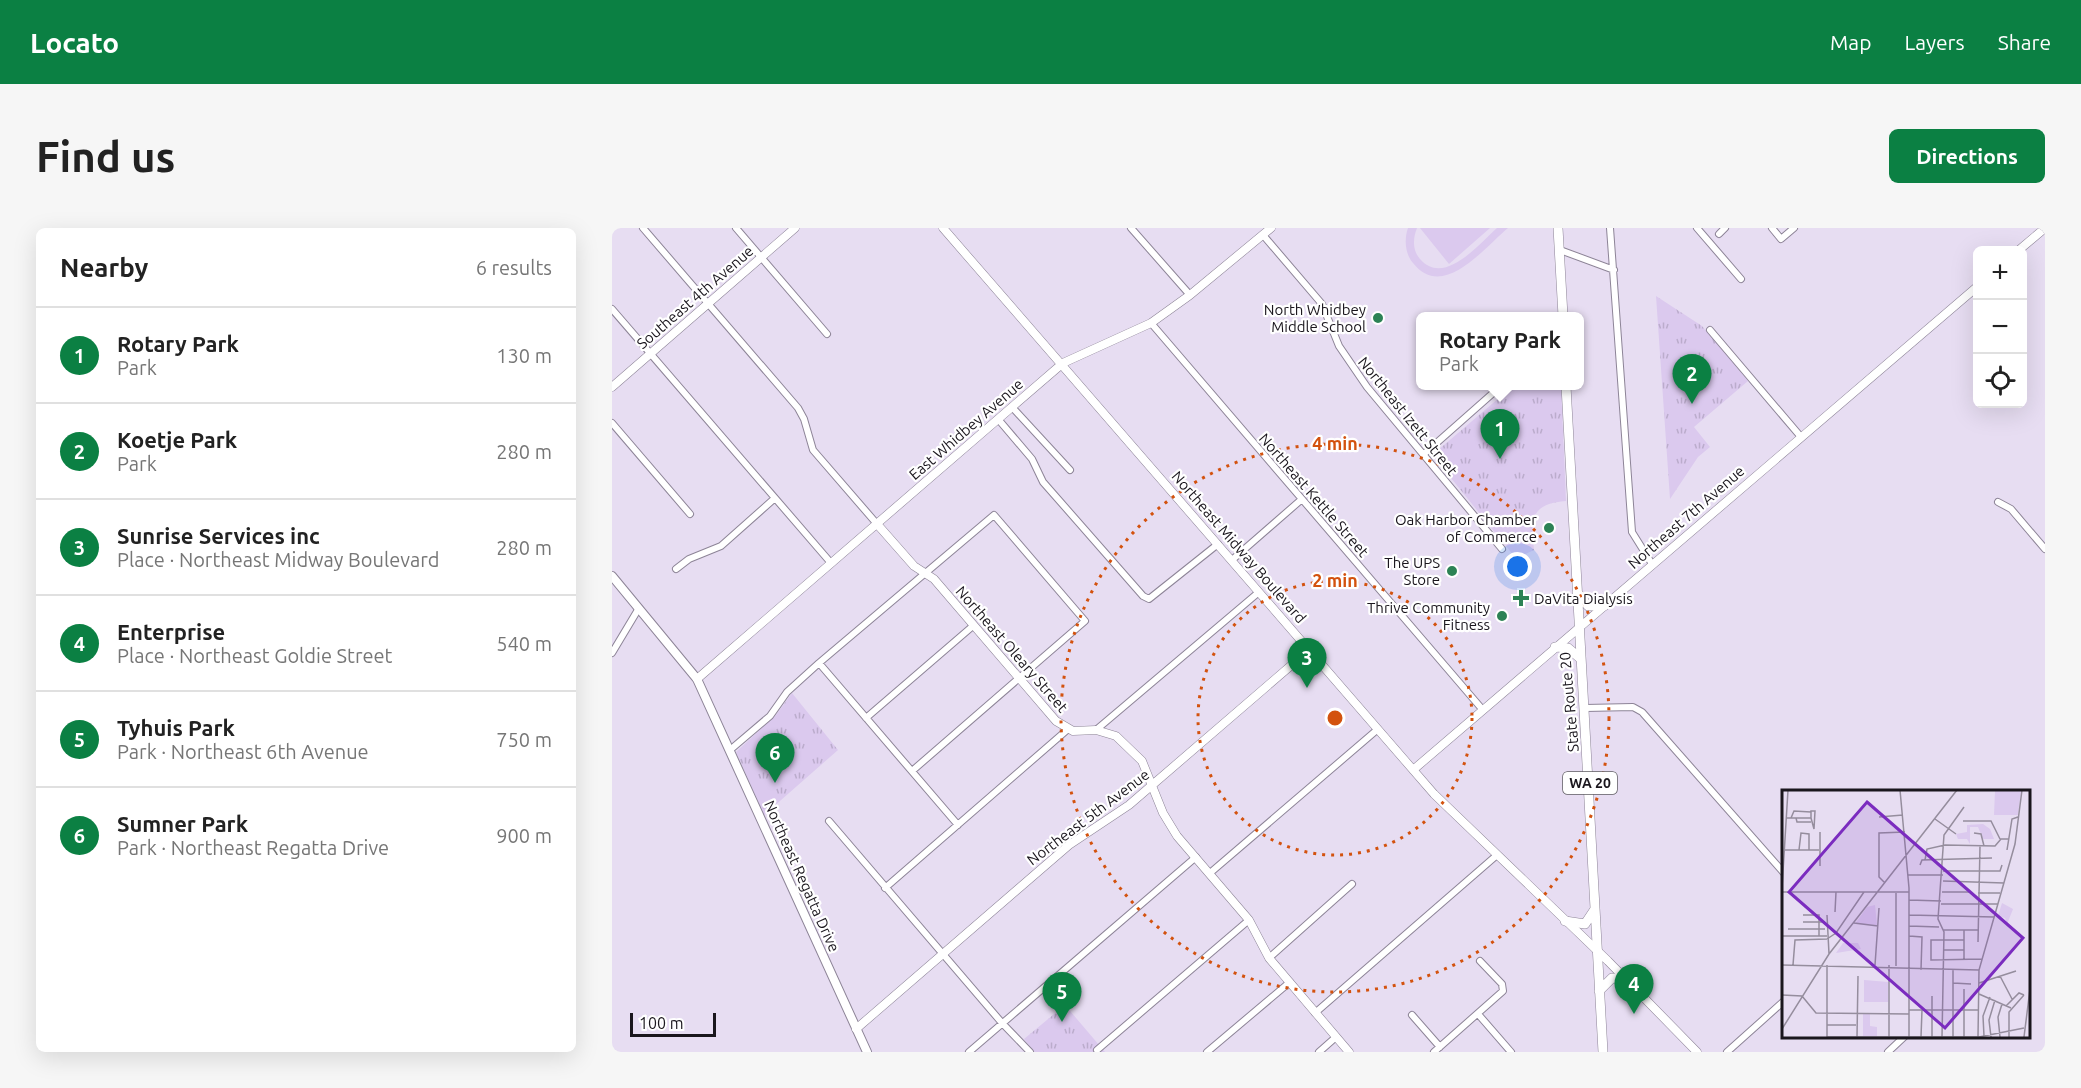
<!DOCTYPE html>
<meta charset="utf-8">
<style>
:root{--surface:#fff;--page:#f6f6f6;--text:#222;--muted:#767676;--line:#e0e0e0;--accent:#0b8043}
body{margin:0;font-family:Ubuntu,sans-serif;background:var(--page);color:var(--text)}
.controls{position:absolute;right:18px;top:18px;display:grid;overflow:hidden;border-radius:9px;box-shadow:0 6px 24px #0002}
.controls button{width:54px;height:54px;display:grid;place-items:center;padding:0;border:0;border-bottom:2px solid var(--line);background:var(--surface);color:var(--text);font:30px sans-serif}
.scale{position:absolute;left:18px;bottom:15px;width:86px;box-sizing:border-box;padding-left:6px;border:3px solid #1a161d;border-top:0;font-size:16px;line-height:21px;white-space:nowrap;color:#1a161d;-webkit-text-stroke:4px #fff;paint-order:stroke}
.you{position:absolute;left:906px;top:339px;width:21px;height:21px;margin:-15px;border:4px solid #fff;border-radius:50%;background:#1a73e8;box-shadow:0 0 0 9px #1a73e833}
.badge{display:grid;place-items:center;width:39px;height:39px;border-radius:50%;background:var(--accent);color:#fff;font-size:20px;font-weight:700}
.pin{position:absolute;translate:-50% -50px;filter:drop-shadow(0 2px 3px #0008)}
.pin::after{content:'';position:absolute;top:32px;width:21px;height:18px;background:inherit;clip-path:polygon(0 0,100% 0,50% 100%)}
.popup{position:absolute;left:804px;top:84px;width:168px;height:78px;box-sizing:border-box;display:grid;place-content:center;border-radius:9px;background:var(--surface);filter:drop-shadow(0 2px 4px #0005);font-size:20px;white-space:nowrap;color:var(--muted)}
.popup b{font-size:22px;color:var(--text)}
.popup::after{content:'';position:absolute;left:50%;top:100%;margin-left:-12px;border:12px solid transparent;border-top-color:var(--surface)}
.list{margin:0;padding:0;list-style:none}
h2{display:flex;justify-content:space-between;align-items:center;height:78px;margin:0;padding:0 24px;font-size:26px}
h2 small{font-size:20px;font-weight:400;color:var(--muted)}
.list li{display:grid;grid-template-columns:39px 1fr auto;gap:18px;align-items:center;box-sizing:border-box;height:96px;padding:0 24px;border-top:2px solid var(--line)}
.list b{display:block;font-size:22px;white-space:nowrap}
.list p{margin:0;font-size:20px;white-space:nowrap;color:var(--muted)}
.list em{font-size:20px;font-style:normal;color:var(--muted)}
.icon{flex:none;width:33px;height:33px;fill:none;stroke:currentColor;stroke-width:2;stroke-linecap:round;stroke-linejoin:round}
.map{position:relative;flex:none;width:1433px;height:824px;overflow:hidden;border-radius:9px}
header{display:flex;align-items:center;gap:36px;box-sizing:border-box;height:84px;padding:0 30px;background:var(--accent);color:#fff}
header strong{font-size:28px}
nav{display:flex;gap:33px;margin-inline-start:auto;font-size:21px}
.intro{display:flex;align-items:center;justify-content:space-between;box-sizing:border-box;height:144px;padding:0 36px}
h1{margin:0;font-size:42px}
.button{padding:15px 27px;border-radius:9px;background:var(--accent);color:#fff;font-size:21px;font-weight:700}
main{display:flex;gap:36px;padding:0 36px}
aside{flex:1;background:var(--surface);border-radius:9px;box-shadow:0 6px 24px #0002}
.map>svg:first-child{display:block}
.green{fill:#dbc9ee}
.park{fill:url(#park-tufts)}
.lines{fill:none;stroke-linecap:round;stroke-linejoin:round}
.minor-casing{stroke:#8d8497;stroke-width:8}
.tertiary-casing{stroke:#8d8497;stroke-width:9}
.secondary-casing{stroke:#8d8497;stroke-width:10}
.primary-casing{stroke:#8d8497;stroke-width:10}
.minor{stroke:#fff;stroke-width:6}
.tertiary{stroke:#fff;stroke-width:8}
.secondary{stroke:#fff;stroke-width:8}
.primary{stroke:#fff;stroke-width:9}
.ring{fill:none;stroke:#d3520e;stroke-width:3;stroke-dasharray:3 6}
.poi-dot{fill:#2c8255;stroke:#fff;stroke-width:2}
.labels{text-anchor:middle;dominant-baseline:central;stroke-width:4.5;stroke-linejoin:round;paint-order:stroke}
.shield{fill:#fff;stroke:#5f5c61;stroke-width:1.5}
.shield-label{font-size:14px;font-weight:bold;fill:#1a161d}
.street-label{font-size:15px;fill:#1a161d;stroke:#fff}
.poi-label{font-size:15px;fill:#1a161d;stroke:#fff;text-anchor:end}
.inset-road{fill:none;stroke:#958d9d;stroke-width:1.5}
.view{fill:#7b2cbf;fill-opacity:0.15;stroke:#7b2cbf;stroke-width:3}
.inset-edge{fill:none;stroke:#1a161d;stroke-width:3}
.centre{fill:#d3520e;stroke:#fff;stroke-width:3}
.ring-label{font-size:18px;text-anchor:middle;font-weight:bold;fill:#d3520e;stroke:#fff;stroke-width:4.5;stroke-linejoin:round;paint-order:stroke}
</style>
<header>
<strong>Locato</strong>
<nav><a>Map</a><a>Layers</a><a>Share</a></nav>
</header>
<div class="intro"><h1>Find us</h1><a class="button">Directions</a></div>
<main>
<aside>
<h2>Nearby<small>6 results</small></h2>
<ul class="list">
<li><span class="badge">1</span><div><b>Rotary Park</b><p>Park</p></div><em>130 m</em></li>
<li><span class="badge">2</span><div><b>Koetje Park</b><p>Park</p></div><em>280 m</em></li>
<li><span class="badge">3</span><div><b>Sunrise Services inc</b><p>Place · Northeast Midway Boulevard</p></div><em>280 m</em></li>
<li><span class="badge">4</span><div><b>Enterprise</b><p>Place · Northeast Goldie Street</p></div><em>540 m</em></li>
<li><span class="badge">5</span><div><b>Tyhuis Park</b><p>Park · Northeast 6th Avenue</p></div><em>750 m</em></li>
<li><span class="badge">6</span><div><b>Sumner Park</b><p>Park · Northeast Regatta Drive</p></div><em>900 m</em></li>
</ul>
</aside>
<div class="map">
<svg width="1433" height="824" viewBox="0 0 1433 824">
<defs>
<pattern id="park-tufts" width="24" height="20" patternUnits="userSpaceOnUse" patternTransform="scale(1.5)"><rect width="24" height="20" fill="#dbc9ee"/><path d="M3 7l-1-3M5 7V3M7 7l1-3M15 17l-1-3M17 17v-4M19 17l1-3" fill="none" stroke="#bbaccc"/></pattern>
</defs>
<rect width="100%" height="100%" fill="#e7ddf2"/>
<!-- green -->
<path class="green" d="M796 0H805C801 10 800 22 808 31 832 59 867 16 885 0H896C872 20 831 73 801 35 793 26 792 11 796 0Z
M808 0H878L837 36Z"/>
<!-- park -->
<path class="park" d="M1044 68 1090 98 1136 153 1082 199 1098 219 1086 229 1058 271Z
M901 158H949L954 273C918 276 919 291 922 322L907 329 902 328 822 229 825 223Z
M180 465 226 522 152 587 124 524 164 487Z
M453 777 493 824H423L412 811Z"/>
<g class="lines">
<defs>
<path id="minor" d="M31 0 186 180 192 191 201 222 265 296
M124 0 215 106
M519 0 578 67
M998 0 1020 304 1040 336
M1085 0 1129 51
M1160 0 1169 11 1182 0
M1107 6 1113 0
M651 7 710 76 727 118 755 159 890 321
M948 22 1002 42
M0 81 219 335
M539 95 870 481
M1098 102 1189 209
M400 179 458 242
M386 191 420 231 431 254 531 368 537 371 606 316
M0 195 78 286
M812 226 889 158
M1386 274 1399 281 1433 321
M620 332 690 271
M64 341 77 331 109 318 163 270
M0 425 27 380
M207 435 346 597
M973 480 1021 479 1030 484 1172 645
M254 490 362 397
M484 502 647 364
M118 522 158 488 175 464 207 435 382 287 473 393 300 543
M217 593 390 795 418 824
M598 645 766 501
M273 660 455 502
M657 730 740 656
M703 785 885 627
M866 786 899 824
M800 787 828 819
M485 822 637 692
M357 824 584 629
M595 824 678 754
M707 824 724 809
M822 824 891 763 890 756 868 733
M1115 824 1172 773
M1276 824 1293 808"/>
<path id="tertiary" d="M331 0 822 566 996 733 1085 824
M1407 22 1433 0
M0 159 183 0
M265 296 302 338 322 351 444 493 461 503 484 502 504 508 530 533 551 585 565 608 637 692 657 730 737 824
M85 451 451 135 539 95 578 67 659 0
M801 542 1366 58
M244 801 457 617 517 577 697 422"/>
<path id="secondary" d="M0 348 85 451 255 824"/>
<path id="primary" d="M946 0 951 88
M954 158 991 824
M965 364 976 378H992
M943 419 956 420 969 431
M953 693 973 696 983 681
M987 763 1000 750 1013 751"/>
</defs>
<!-- minor casing -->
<use href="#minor" class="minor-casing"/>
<!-- tertiary casing -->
<use href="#tertiary" class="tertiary-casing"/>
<!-- secondary casing -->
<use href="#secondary" class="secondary-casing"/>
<!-- primary casing -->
<use href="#primary" class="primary-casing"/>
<!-- minor -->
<use href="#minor" class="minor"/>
<!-- tertiary -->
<use href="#tertiary" class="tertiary"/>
<!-- secondary -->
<use href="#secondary" class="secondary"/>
<!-- primary -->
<use href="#primary" class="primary"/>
</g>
<!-- distance rings -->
<g class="ring">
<circle cx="723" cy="490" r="137"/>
<circle cx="723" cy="490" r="274"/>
</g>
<!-- markers -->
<g class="poi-dot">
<circle cx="766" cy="90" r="6"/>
<circle cx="937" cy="300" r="6"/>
<circle cx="840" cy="343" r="6"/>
<path d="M906 361h6v6h6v6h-6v6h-6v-6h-6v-6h6z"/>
<circle cx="890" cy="388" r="6"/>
</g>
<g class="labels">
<!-- shield labels -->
<rect class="shield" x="951" y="544" width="54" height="22" rx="4.5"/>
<g class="shield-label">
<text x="978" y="555">WA 20</text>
</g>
<!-- street labels -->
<g class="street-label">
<text transform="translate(83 69) rotate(-41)">Southeast 4th Avenue</text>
<text transform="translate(796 188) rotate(51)">Northeast Izett Street</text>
<text transform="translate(354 201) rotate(-41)">East Whidbey Avenue</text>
<text transform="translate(702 267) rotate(49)">Northeast Kettle Street</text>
<text transform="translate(1074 289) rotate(-41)">Northeast 7th Avenue</text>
<text transform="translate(627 319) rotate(49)">Northeast Midway Boulevard</text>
<text transform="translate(400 421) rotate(49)">Northeast Oleary Street</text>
<text transform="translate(957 474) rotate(-95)">State Route 20</text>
<text transform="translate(476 589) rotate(-37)">Northeast 5th Avenue</text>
<text transform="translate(190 648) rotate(66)">Northeast Regatta Drive</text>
</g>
<!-- poi labels -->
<g class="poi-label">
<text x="754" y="81">North Whidbey<tspan x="754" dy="17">Middle School</tspan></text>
<text x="925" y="291">Oak Harbor Chamber<tspan x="925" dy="17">of Commerce</tspan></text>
<text x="828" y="334">The UPS<tspan x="828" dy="17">Store</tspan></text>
<text x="922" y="370" text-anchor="start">DaVita Dialysis</text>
<text x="878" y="379">Thrive Community<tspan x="878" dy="17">Fitness</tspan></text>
</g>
</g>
<!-- overview -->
<g transform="translate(1170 562)">
<rect width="248" height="248" fill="#e7ddf2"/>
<path d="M61 153H76L79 159 54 163Z" fill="#dbc9ee"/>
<path d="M213 1H239L236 25H212Z" fill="#dbc9ee"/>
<path d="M201 34 208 39 212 49H201L196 37H188V54L185 49H176L174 44 185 42V35ZM220 113 231 119 225 134 223 128 216 126ZM93 115 95 135 73 134 85 117ZM82 190 106 192V212H82ZM81 224H88V236L95 237V246H81Z" fill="#dbc9ee"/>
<path class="inset-road" d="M118 0 127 98V247M97 27 121 25M5 28H29V21H33L32 39 29 28M9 28 12 21 29 22M14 28 15 32H29M153 29 174 44M181 31H209L218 49M38 42V76M192 43 199 44 202 56M3 60H37M17 60 19 43 27 44V60M225 60 230 29 236 27M143 70 145 59 163 55 213 56 219 49H227M138 75 140 70 210 68M161 81H218L220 75M126 85H161M161 91 222 93M103 93 97 87V43L123 42M0 98 6 0M0 102H127M160 102H188M196 103H218M127 110 159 111M159 114H216M53 122 54 102M21 125H37V146M45 125 47 164M127 125 212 127M21 132H43M72 133 96 136M127 136 157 137M6 139H43M161 140H196M0 146H45M127 146 140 147 139 180M45 149 54 143 82 102M182 150H149V170L200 169M196 152 198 56M162 160H182M182 170V140M0 175 197 180M11 175 13 150 45 149M93 175 97 118M107 175V247M114 176V103M218 186 230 209M171 193 189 194M197 193 234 181M197 204 229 218M0 205 20 206 34 223 127 224M224 216 237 203 242 205M127 220H196M45 235H74M0 239 47 164 175 0M202 246 201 226 208 207M45 247H197L242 238M45 247V175M75 247 76 186M139 247 140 220M150 247V206M160 247 162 142 156 129 162 45 182 17M171 247V180M182 247V199M196 247 197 180 233 54 240 0M209 247 207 230 213 210M218 247 216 227 220 214M227 247V222L242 205M242 247 248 199"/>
<path class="view" d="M85 12 241 148 163 238 7 102Z"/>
<rect width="248" height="248" class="inset-edge"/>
</g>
<circle cx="723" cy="490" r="9" class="centre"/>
<g class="ring-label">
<text x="723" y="222">4 min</text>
<text x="723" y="359">2 min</text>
</g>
</svg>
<div class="controls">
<button>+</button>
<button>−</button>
<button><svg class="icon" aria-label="locate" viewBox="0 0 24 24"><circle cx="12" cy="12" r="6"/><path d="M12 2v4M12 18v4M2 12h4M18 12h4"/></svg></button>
</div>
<div class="scale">100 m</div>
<div class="you"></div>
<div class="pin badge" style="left:888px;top:231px">1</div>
<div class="popup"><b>Rotary Park</b>Park</div>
<div class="pin badge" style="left:1080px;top:176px">2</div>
<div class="pin badge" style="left:695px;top:460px">3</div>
<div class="pin badge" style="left:1022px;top:786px">4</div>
<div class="pin badge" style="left:450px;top:794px">5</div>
<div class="pin badge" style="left:163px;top:555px">6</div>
</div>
</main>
